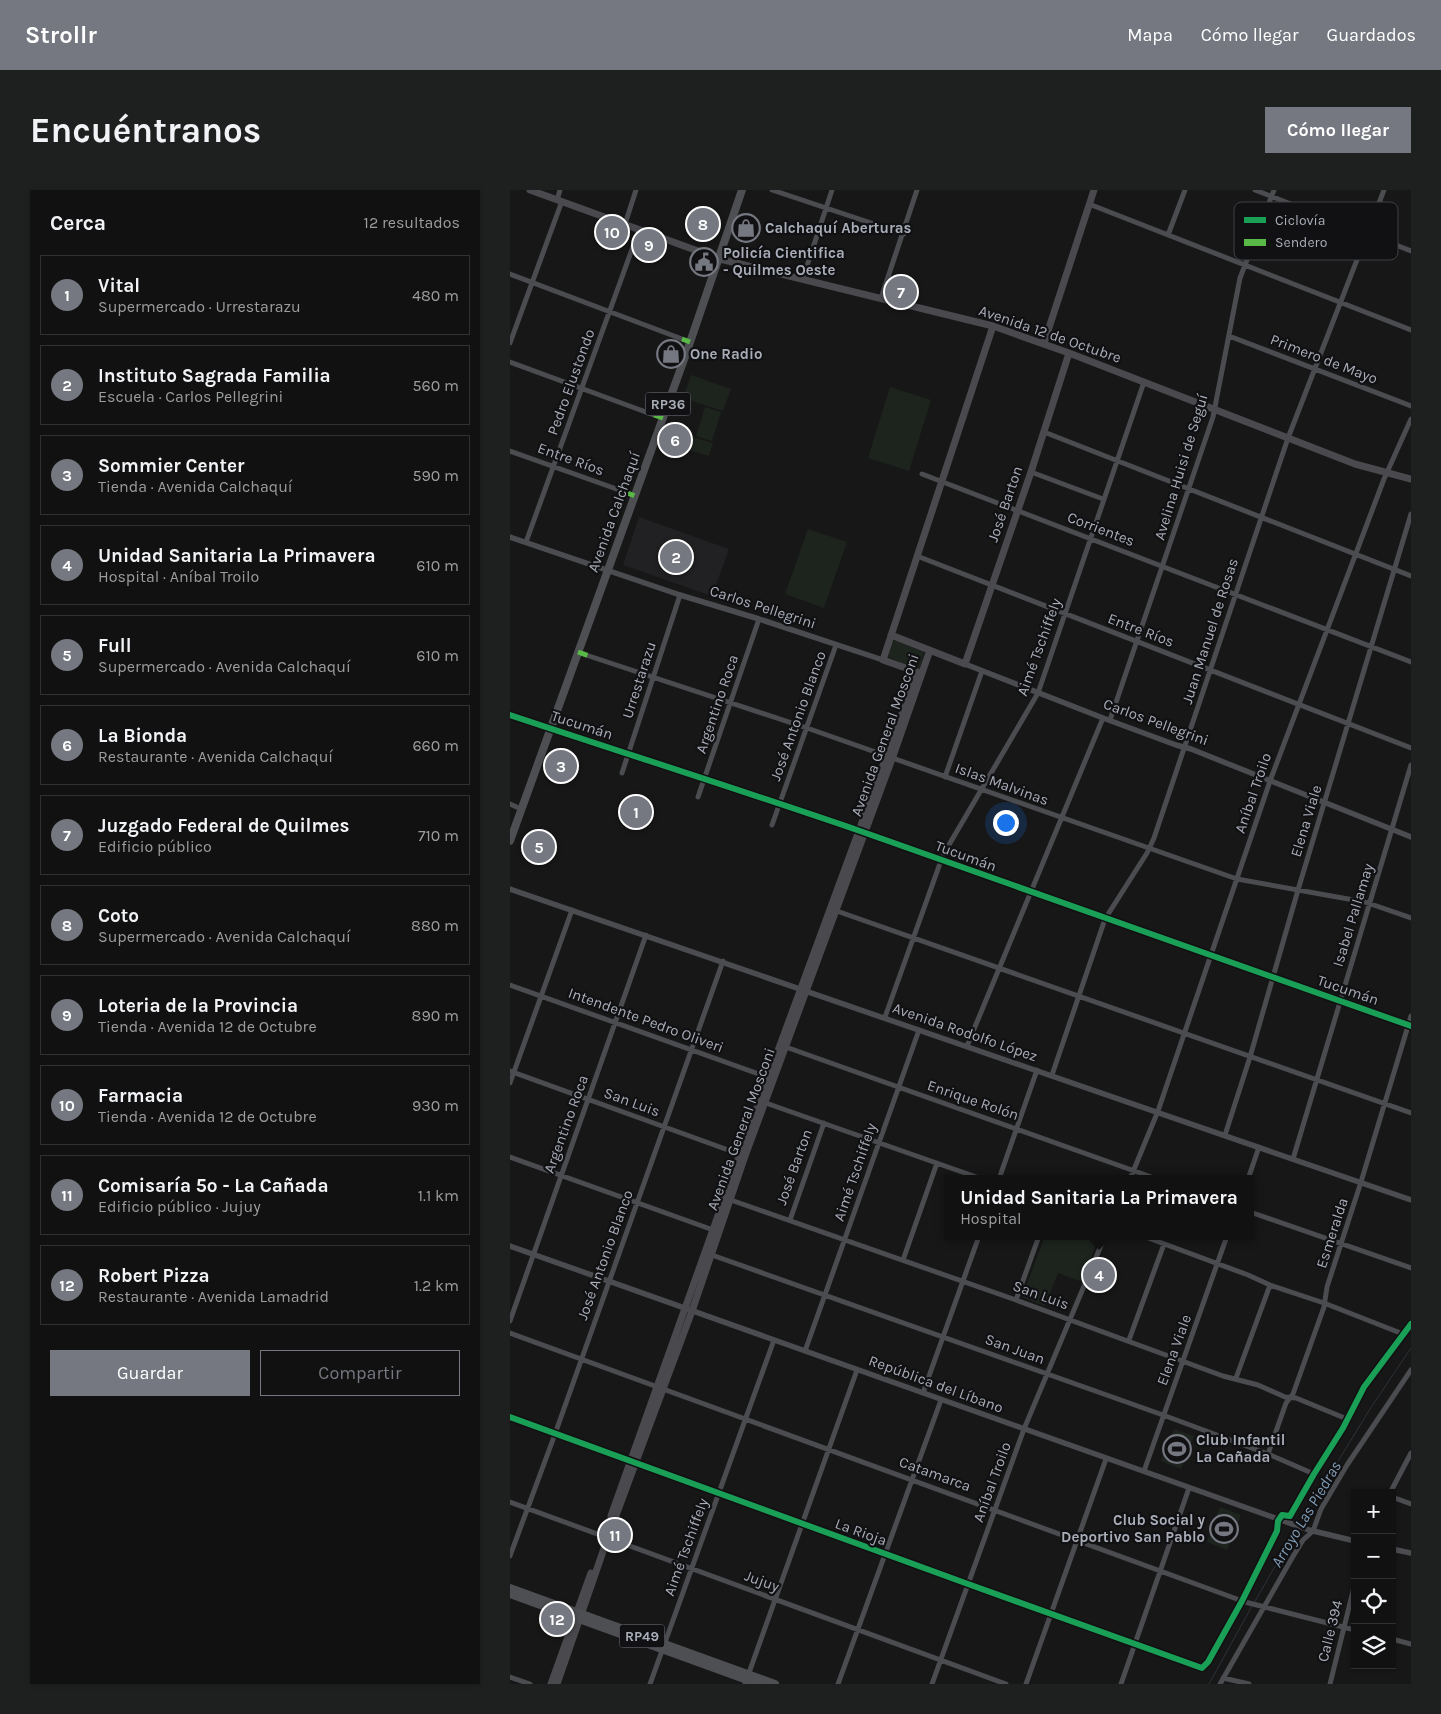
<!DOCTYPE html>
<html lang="es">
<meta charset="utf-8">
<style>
:root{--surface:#111;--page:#1e1f1f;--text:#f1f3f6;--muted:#9c9d9f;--line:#303131;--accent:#757880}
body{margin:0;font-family:Karla,sans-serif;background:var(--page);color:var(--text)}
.controls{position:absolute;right:15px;bottom:15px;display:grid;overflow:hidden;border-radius:0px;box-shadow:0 1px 4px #0004}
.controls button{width:45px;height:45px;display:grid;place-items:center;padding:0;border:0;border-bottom:1px solid var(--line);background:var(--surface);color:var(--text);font:25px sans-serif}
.you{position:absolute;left:495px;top:632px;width:18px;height:18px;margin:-12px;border:4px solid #fff;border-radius:50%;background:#1a73e8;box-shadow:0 0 0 8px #1a73e833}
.badge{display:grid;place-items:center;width:32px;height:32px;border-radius:50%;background:var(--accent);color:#fff;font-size:16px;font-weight:700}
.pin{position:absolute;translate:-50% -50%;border:2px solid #fff;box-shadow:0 1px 5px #0006}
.popup{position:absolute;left:434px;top:985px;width:310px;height:65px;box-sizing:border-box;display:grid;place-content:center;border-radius:0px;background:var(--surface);filter:drop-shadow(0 1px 4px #0005);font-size:16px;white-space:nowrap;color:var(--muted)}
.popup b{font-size:19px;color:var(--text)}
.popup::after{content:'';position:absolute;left:50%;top:100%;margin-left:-10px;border:10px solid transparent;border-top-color:var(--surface)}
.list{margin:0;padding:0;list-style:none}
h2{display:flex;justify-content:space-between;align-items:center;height:65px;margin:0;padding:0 20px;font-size:21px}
h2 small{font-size:16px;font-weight:400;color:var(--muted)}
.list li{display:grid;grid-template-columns:32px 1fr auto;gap:15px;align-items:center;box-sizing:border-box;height:80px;margin:0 10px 10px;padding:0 10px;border:1px solid var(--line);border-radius:0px}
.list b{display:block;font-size:19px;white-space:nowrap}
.list p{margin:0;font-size:16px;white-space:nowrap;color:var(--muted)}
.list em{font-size:16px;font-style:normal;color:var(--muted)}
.actions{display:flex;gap:10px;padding:15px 20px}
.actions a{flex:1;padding:11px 0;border:1px solid var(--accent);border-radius:0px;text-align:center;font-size:18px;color:var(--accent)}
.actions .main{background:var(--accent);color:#fff}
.icon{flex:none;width:28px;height:28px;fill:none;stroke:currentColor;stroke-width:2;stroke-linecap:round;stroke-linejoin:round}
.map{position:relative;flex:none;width:901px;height:1494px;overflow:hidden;border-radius:0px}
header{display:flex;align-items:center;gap:30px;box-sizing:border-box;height:70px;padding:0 25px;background:var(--accent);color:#fff}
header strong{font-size:24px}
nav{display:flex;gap:28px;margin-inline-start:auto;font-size:18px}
.intro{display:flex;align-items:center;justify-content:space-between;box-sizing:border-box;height:120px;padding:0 30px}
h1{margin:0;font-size:35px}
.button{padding:12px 22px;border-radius:0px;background:var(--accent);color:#fff;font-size:18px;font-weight:700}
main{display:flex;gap:30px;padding:0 30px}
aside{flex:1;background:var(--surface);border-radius:0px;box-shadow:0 1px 4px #0004}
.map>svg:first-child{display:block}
.built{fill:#212123}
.green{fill:#1d241e}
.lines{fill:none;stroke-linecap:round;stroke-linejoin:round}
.stream{stroke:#2a3239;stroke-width:1}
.minor{stroke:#4b4c50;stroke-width:5}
.tertiary{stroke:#4b4c50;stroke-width:5.5}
.secondary{stroke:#4a4a4e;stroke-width:7}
.primary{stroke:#4d4f52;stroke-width:8}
.quiet{stroke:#58b947;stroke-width:5;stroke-dasharray:10 5;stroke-linecap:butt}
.cycleway-casing{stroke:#111113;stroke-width:9}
.cycleway{stroke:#1a9f57;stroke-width:6}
.labels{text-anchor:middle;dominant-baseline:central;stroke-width:4.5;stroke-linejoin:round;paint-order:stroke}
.shield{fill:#111113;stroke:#7b7e86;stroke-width:1}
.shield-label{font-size:14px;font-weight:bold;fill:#a8adb8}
.poi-label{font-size:15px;font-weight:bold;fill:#a8adb8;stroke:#111113;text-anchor:start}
.street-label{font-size:15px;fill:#a8adb8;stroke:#111113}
.water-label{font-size:16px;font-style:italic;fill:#7f9bb3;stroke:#111113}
.key{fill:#111113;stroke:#3e4045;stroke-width:1}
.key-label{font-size:14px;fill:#a8adb8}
</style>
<header>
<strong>Strollr</strong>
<nav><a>Mapa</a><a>Cómo llegar</a><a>Guardados</a></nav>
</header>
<div class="intro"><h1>Encuéntranos</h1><a class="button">Cómo llegar</a></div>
<main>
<aside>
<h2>Cerca<small>12 resultados</small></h2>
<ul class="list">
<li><span class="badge">1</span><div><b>Vital</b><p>Supermercado · Urrestarazu</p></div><em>480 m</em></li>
<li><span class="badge">2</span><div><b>Instituto Sagrada Familia</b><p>Escuela · Carlos Pellegrini</p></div><em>560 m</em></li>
<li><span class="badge">3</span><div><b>Sommier Center</b><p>Tienda · Avenida Calchaquí</p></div><em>590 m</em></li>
<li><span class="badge">4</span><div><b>Unidad Sanitaria La Primavera</b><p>Hospital · Aníbal Troilo</p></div><em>610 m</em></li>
<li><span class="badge">5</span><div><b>Full</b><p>Supermercado · Avenida Calchaquí</p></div><em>610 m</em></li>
<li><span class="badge">6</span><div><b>La Bionda</b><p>Restaurante · Avenida Calchaquí</p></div><em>660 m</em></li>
<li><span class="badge">7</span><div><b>Juzgado Federal de Quilmes</b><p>Edificio público</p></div><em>710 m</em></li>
<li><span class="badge">8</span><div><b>Coto</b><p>Supermercado · Avenida Calchaquí</p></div><em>880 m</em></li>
<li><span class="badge">9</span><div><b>Loteria de la Provincia</b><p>Tienda · Avenida 12 de Octubre</p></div><em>890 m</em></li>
<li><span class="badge">10</span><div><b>Farmacia</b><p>Tienda · Avenida 12 de Octubre</p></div><em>930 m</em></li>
<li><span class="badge">11</span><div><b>Comisaría 5º - La Cañada</b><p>Edificio público · Jujuy</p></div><em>1.1 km</em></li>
<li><span class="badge">12</span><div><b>Robert Pizza</b><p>Restaurante · Avenida Lamadrid</p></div><em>1.2 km</em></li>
</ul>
<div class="actions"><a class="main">Guardar</a><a>Compartir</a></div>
</aside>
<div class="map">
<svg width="901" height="1494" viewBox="0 0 901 1494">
<rect width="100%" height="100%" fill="#171717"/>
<!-- built -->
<path class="built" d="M129 327 219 359 202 406 113 375Z"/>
<!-- green -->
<path class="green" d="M181 185 221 199 213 221 173 208Z
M380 197 421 210 399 281 358 268Z
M195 217 211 222 202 251 186 246Z
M179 246 203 253 199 266 175 259Z
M298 339 337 352 314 418 275 404Z
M385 450 413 460 414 463 410 479 408 480 378 467 380 454Z
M535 1046H589L572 1092 548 1083 535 1116 512 1107Z
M664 1239 684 1246 671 1279 651 1271Z
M710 1317 731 1325 717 1360 697 1352Z"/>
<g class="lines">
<!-- stream -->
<path class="stream" d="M789 1335 860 1219 901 1158
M744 1413 787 1338
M699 1494 742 1416"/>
<!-- minor -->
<path class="minor" d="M262 0 394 44
M745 0 901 61
M47 10 50 0
M579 14 901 140
M115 34 126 0
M658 45 675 0
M0 84 172 149
M293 88 322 0
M371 108 407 0
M719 146 901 216
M0 153 52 11
M0 172 144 225
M534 242 901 386
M0 261 115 302
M521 282 593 309
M412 284 901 472
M16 352 129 40
M407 366 901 558
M79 466 297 538 727 689 855 712 901 728
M0 525C117 564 234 601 350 641 534 705 717 772 901 836
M600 530 703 227 730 88 764 0
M112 583 170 405
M435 587 472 481
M188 607 249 429
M0 614 11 619
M262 635 326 455
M324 720 901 923
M0 795 260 888
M375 827 433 665 528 503 634 192
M273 856 647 989
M457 856 593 528
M0 881 232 965
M542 885 595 729 637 663 644 648 778 248 874 0
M0 893 62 720
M253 912 472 989
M715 945 740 867 788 700 901 324
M0 967 206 1041
M783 969 901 575
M489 989 527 880
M620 989 648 921 760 591 874 289 901 229
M738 989 749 957
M218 1009 506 1110 713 1186 748 1195 775 1207 786 1208 837 1229
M740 1022 901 1078
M280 1030 314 933
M633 1046 738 1085 760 1095 814 1113 893 1144
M199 1064 653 1225 758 1264 804 1284
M393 1070 427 973
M506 1110 529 1046
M0 1131 136 745
M0 1143 735 1412 845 1440
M619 1150 654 1054
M295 1161 409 840
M726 1188 760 1095
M413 1203 469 1046
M0 1227 458 1394 692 1478 698 1472 732 1411 767 1341 768 1331 772 1325 780 1326 804 1284 833 1238 854 1197 901 1134
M758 1264 776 1213 783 1204 814 1117 817 1097 851 992 901 826
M634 1281 717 1046
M880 1303 901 1263
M882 1307 901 1314
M0 1312 496 1494
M0 1366 45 1244 213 771
M882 1449 901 1454
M0 1487 20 1494
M713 1488 739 1494
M140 1494 264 1150
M235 1494 347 1180
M328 1494 431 1210
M422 1494 514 1239 595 1046
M516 1494 596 1269
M611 1494 679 1298
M710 1494 782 1368 793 1350 803 1341 811 1319 837 1275 901 1180
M820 1494 845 1393"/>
<!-- tertiary -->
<path class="tertiary" d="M0 347 170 405 249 429 373 470
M455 474 593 528 666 555 681 559 901 647
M0 699 901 1010
M0 1056 799 1340 845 1351
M882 1359 901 1363"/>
<!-- secondary -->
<path class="secondary" d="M20 0 210 69 483 136 559 163 845 274 901 289
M534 153 584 0
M381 445 455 474 521 282 559 163
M410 483 373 470 483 136
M101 1326 230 964 407 483
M41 1494 81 1383
M47 1494 98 1347 182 1121 235 966 382 569 420 460"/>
<!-- primary -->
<path class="primary" d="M0 651 176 164 232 0
M0 1398 265 1494
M0 1404 248 1494"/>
<!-- quiet -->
<path class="quiet" d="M172 149 180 152
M144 225 153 228
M115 302 125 306
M68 462 79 466"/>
<defs>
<path id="cycleway" d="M0 525C117 564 234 601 350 641 534 705 717 772 901 836
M0 1227 458 1394 692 1478 698 1472 732 1411 767 1341 768 1331 772 1325 780 1326 804 1284 833 1238 854 1197 901 1134"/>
</defs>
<!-- cycleway casing -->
<use href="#cycleway" class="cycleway-casing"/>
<!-- cycleway -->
<use href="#cycleway" class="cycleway"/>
</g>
<!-- icons -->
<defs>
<symbol id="shop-ring" viewBox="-11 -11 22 22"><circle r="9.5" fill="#111113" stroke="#757880" stroke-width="1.5"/><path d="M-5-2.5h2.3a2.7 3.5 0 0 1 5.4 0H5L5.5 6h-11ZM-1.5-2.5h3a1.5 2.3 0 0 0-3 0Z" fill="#757880"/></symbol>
<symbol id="civic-ring" viewBox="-11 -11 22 22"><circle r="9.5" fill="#111113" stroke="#757880" stroke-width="1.5"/><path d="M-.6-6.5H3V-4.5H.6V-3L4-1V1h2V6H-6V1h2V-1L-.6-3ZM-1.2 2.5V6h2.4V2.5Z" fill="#757880"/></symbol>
<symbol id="stadium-ring" viewBox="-11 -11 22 22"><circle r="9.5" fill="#111113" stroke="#757880" stroke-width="1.5"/><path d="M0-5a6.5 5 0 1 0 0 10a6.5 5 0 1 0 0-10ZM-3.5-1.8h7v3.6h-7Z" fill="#757880"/></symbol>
</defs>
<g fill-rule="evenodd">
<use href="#shop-ring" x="220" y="22" width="32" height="32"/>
<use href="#civic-ring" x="178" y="56" width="32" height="32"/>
<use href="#shop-ring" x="145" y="148" width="32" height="32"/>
<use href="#stadium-ring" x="651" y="1243" width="32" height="32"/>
<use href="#stadium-ring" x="698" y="1323" width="32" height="32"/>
</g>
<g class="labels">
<!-- shield labels -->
<g class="shield">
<rect x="135.5" y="202.5" width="45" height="23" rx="4"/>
<rect x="109.5" y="1434.5" width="45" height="23" rx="4"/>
</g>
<g class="shield-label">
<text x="158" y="214">RP36</text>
<text x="132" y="1446">RP49</text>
</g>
<!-- poi labels -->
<g class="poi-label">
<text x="255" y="38">Calchaquí Aberturas</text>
<text x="213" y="63">Policía Cientifica<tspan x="213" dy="17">- Quilmes Oeste</tspan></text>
<text x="180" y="164">One Radio</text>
<text x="686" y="1250">Club Infantil<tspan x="686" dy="17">La Cañada</tspan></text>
<text x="695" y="1330" text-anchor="end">Club Social y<tspan x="695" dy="17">Deportivo San Pablo</tspan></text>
</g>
<!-- street labels -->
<g class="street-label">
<text transform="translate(540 144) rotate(19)">Avenida 12 de Octubre</text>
<text transform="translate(814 169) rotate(21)">Primero de Mayo</text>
<text transform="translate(61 192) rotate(-70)">Pedro Elustondo</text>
<text transform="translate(61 269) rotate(20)">Entre Ríos</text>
<text transform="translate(671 277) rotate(-73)">Avelina Huisi de Seguí</text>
<text transform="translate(495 314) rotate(-71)">José Barton</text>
<text transform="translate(104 322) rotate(-70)">Avenida Calchaquí</text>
<text transform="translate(591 339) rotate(21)">Corrientes</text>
<text transform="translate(253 417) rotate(18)">Carlos Pellegrini</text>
<text transform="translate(631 440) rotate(21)">Entre Ríos</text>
<text transform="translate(700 441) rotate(-72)">Juan Manuel de Rosas</text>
<text transform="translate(529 457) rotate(-70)">Aimé Tschiffely</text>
<text transform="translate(129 490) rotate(-72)">Urrestarazu</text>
<text transform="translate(207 514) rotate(-71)">Argentino Roca</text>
<text transform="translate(288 526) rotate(-70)">José Antonio Blanco</text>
<text transform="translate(646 532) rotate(20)">Carlos Pellegrini</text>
<text transform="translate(72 535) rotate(18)">Tucumán</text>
<text transform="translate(375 545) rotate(-70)">Avenida General Mosconi</text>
<text transform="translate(492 594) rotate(20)">Islas Malvinas</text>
<text transform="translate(743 603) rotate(-71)">Aníbal Troilo</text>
<text transform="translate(796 631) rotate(-73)">Elena Viale</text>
<text transform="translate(456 666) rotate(20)">Tucumán</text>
<text transform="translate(843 725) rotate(-73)">Isabel Pallamay</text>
<text transform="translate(838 800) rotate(19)">Tucumán</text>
<text transform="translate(136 830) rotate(20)">Intendente Pedro Oliveri</text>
<text transform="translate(455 842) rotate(19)">Avenida Rodolfo López</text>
<text transform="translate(463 910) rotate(19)">Enrique Rolón</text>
<text transform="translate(122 912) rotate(20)">San Luis</text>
<text transform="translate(56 934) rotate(-70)">Argentino Roca</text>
<text transform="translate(231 939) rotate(-70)">Avenida General Mosconi</text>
<text transform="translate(284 977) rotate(-70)">José Barton</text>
<text transform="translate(345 982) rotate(-71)">Aimé Tschiffely</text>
<text transform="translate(822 1043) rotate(-72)">Esmeralda</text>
<text transform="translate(95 1065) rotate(-70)">José Antonio Blanco</text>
<text transform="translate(531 1105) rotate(20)">San Luis</text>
<text transform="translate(505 1159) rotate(20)">San Juan</text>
<text transform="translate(664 1160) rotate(-70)">Elena Viale</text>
<text transform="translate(426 1194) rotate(20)">República del Líbano</text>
<text transform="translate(425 1284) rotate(20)">Catamarca</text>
<text transform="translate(482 1292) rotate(-70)">Aníbal Troilo</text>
<text transform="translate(351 1342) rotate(20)">La Rioja</text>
<text transform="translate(176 1357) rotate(-70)">Aimé Tschiffely</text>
<text transform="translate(252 1391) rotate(20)">Jujuy</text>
<text transform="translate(820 1441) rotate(-76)">Calle 394</text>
</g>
<!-- water labels -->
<g class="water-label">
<text transform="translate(796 1324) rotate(-59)">Arroyo Las Piedras</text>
</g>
</g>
<!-- legend -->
<rect x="724" y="12" width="164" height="58" rx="8" class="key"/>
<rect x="734" y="27" width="22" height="6" fill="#1a9f57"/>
<rect x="734" y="49" width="22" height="7" fill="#58b947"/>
<g class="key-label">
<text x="765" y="35">Ciclovía</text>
<text x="765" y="57">Sendero</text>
</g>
</svg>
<div class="controls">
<button>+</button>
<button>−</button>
<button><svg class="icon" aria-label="locate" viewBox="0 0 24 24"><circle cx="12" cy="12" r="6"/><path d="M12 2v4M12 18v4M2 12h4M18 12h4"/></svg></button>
<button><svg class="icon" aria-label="layers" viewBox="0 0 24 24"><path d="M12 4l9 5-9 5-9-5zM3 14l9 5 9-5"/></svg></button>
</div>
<div class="you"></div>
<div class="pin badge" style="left:126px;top:622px">1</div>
<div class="pin badge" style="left:166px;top:367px">2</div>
<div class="pin badge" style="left:51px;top:576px">3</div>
<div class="pin badge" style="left:589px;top:1085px">4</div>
<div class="popup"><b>Unidad Sanitaria La Primavera</b>Hospital</div>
<div class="pin badge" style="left:29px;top:657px">5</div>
<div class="pin badge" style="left:165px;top:250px">6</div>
<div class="pin badge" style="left:391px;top:102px">7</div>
<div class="pin badge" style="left:193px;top:34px">8</div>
<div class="pin badge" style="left:139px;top:55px">9</div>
<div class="pin badge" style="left:102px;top:42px">10</div>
<div class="pin badge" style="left:105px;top:1345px">11</div>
<div class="pin badge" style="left:47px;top:1429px">12</div>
</div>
</main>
